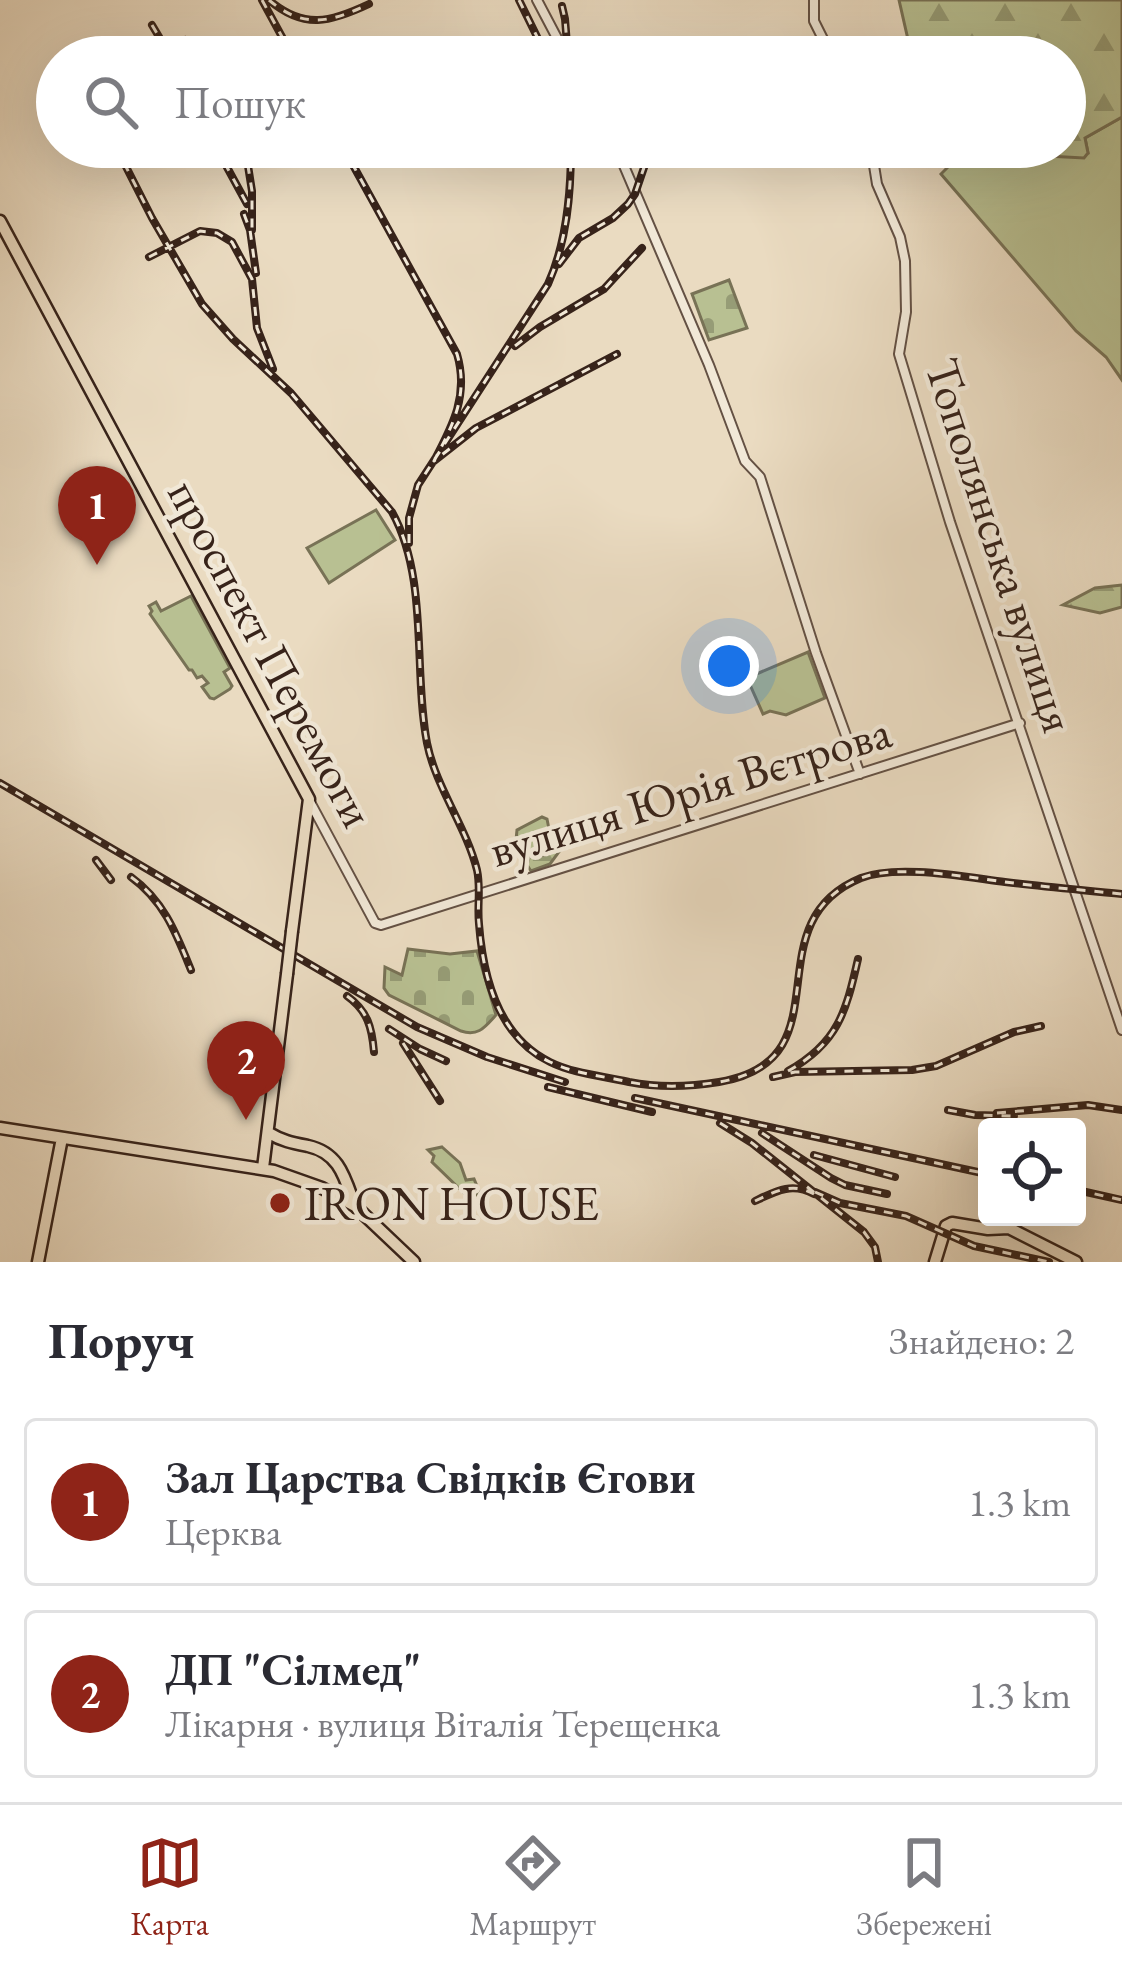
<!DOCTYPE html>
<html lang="uk">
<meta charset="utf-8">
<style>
:root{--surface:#fff;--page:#f2f2f3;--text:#2b2b33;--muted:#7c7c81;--line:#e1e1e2;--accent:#8f2418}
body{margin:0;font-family:"EB Garamond",serif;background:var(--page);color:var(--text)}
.controls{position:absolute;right:36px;bottom:36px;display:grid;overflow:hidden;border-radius:12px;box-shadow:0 12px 48px #0002}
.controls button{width:108px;height:108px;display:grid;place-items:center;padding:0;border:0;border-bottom:3px solid var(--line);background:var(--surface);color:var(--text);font:60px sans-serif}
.you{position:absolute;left:729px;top:666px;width:42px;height:42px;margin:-30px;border:9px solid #fff;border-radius:50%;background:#1a73e8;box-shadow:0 0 0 18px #1a73e833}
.badge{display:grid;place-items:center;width:78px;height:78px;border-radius:50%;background:var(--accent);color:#fff;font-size:39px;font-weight:700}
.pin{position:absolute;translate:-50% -99px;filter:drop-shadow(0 3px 6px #0008)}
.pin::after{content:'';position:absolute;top:63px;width:42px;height:36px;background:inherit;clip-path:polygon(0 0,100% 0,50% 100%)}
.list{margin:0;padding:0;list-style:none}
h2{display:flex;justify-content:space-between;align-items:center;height:156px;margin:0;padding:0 48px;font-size:51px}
h2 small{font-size:39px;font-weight:400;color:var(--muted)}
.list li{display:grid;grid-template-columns:78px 1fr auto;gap:36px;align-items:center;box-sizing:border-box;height:168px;margin:0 24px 24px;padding:0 24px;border:3px solid var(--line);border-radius:12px}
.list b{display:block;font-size:45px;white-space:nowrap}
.list p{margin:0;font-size:39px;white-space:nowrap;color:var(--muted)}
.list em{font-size:39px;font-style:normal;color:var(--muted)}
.icon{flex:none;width:66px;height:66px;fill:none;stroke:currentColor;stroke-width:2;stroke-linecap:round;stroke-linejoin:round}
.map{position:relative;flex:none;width:1122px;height:1262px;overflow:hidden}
.search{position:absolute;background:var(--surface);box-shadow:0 12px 48px #0002;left:36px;right:36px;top:36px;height:132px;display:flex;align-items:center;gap:30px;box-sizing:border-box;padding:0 42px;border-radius:66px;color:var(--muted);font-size:45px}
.sheet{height:540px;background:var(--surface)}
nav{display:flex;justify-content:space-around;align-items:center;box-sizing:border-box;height:168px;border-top:3px solid var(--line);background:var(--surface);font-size:33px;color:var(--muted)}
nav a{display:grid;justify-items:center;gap:6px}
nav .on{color:var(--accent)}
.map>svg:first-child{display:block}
.green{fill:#b8c092;stroke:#787256;stroke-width:3}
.forest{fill:url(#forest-firs);stroke:#787256;stroke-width:3}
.cemetery{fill:url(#cemetery-stones);stroke:#787256;stroke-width:3}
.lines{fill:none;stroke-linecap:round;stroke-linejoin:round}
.minor-casing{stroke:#645144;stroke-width:12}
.major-casing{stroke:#37231a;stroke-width:15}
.minor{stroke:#f1e8d7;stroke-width:8}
.major{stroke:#eadbc1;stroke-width:10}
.rail-casing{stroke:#37231a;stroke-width:8}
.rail{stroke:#f1e8d7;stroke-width:3;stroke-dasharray:9;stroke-linecap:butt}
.major-bridge-casing{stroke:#37231a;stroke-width:15;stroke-linecap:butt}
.major-bridge{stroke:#eadbc1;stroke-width:10}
.poi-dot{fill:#8f2418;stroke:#f1e8d7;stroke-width:4.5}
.labels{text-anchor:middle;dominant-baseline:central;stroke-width:9;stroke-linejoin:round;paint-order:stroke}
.street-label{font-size:48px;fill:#37231a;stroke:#f1e8d7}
.poi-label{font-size:48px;fill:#37231a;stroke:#f1e8d7;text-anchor:start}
</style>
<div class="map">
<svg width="1122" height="1262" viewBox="0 0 1122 1262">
<defs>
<pattern id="forest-firs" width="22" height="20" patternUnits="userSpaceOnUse" patternTransform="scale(3)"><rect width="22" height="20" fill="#b8c092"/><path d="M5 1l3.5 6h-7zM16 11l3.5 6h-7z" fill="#969c76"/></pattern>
<pattern id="cemetery-stones" width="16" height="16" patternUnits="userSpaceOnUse" patternTransform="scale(3)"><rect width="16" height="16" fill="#b8c092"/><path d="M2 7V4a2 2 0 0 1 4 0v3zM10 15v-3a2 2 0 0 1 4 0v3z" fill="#969c76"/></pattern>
</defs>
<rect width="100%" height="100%" fill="#eadbc1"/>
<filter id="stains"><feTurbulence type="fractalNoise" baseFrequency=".00167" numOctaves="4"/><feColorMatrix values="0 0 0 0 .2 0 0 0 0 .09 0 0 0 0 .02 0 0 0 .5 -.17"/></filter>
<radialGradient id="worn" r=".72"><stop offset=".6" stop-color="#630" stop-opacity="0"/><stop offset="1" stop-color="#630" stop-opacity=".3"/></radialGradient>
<!-- green -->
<path class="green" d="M1122 117V380L1106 357 1076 331 941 174 968 147H1040L1048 156 1088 153 1085 138Z
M376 510 395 540 329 583 307 548Z
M191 596 230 668 224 672 232 686 230 689 214 699 210 698 202 687 208 683 202 676 197 678 192 670H189L150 614 152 611 149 606 156 602 161 611Z
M808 652 825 698 786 715 770 711 763 714 747 678Z"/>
<!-- forest -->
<path class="forest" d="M899 0H1122V117L1085 138 1088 153 1084 158 1047 156 1040 147H1065V57H912Z
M1122 585V607L1100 613 1063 605 1095 588Z
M542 817 547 819 550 834 540 856 549 854 555 847 561 849 550 864 531 871 527 865 530 855 516 840 517 830Z
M442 1147 460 1163 466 1180 474 1179 479 1191 476 1195 467 1196 432 1162 434 1156 428 1150Z"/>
<!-- cemetery -->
<path class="cemetery" d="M729 280 747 328 709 340 692 294Z
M408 949 450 954 477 951 496 1015C485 1027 478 1037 461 1031L389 995 384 988 385 967 402 975Z"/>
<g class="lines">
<defs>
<path id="minor" d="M537 0 567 57
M814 0V21L832 57
M616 147 709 365 745 461 760 477 816 653 860 774
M871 147 877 184 900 237 905 261 906 312 899 354 950 522 1122 1030
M310 802 375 923 381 925 1020 723"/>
<path id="major" d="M0 221 309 799 292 931
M0 1128 274 1171 322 1188 355 1206 414 1262
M269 1133C282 1141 293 1143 308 1146 340 1153 345 1179 355 1206
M263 1168 287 974
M38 1262 62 1138
M935 1262 946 1226 952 1223 988 1229 1009 1228 1076 1262"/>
</defs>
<!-- minor casing -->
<use href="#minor" class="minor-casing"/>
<!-- major casing -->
<use href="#major" class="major-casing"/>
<!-- minor -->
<use href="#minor" class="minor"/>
<!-- major -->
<use href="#major" class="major"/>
<defs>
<path id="rail" d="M262 0 293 57
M269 0C304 30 331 22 369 4
M519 0 547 57
M562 6 565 19 568 57
M152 25 171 57
M185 40 194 57
M612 49 616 57
M116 147 152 218 202 304 233 339 291 393 392 512C429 579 413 670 427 743 436 788 466 826 477 870 481 888 477 906 479 924 483 977 498 1037 550 1062 574 1074 604 1076 629 1082 660 1088 688 1087 719 1082 850 1060 749 924 861 878 897 864 965 877 1005 882 1044 887 1083 890 1122 894
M216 147 247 204
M245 147 252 191V230
M343 147 457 354C469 395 453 425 434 461L476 428 617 354
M244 214 250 230 256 273
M149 257 200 231 217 233 232 242 252 279 257 328 273 369
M559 264 579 238 613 218 628 204 635 194 651 147
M515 346 540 327 604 289 642 248
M409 543V518L418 485 548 284C567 242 571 193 571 147
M0 783 417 1027 487 1057 565 1082
M96 860 111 880
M131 877C164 901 176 933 191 970
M347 996C368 1011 372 1028 374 1052
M389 1029 420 1049 446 1061
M403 1043 440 1101
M788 1071C838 1043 846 1012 858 959
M773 1077 795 1072 912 1070 936 1066 1014 1032 1041 1026
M548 1087 652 1112
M635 1098 987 1174
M948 1110 975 1115 1014 1116
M997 1113 1088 1105 1122 1110
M720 1123 752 1143 864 1232 875 1247 878 1262
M762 1133 831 1178 845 1185 887 1194
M814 1155 895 1177
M1077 1190 1122 1200
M815 1192 840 1203 906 1216 974 1246 1049 1262
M755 1201C776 1191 792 1182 814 1194"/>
</defs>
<!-- rail casing -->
<use href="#rail" class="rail-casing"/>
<!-- rail -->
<use href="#rail" class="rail"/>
<defs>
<path id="major-bridge" d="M287 974 292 931"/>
</defs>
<!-- major-bridge casing -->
<use href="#major-bridge" class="major-bridge-casing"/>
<!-- major-bridge -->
<use href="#major-bridge" class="major-bridge"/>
</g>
<!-- markers -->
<circle class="poi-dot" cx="280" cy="1203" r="12"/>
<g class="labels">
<!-- street labels -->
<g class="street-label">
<text transform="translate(1001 545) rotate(72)">Тополянська вулиця</text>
<text transform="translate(272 653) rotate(62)">проспект Перемоги</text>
<text transform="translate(690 790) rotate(-17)">вулиця Юрія Вєтрова</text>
</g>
<!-- poi labels -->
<g class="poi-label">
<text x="304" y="1203">IRON HOUSE</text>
</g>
</g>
<rect width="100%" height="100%" filter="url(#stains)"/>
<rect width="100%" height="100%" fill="url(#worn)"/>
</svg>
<div class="controls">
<button><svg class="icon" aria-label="locate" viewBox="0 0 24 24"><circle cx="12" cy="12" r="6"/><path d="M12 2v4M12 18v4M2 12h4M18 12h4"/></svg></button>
</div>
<div class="you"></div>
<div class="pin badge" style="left:97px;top:565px">1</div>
<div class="pin badge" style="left:246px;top:1120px">2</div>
<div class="search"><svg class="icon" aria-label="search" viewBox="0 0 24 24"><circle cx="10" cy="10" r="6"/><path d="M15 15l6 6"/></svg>Пошук</div>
</div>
<section class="sheet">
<h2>Поруч<small>Знайдено: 2</small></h2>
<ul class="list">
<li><span class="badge">1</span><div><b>Зал Царства Свідків Єгови</b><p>Церква</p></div><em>1.3 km</em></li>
<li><span class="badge">2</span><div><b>ДП &quot;Сілмед&quot;</b><p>Лікарня · вулиця Віталія Терещенка</p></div><em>1.3 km</em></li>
</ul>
</section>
<nav>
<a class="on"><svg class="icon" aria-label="map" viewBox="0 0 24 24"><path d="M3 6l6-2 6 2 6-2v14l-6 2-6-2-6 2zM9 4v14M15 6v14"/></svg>Карта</a>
<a><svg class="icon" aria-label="directions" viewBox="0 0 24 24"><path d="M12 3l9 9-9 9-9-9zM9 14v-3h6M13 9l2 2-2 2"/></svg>Маршрут</a>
<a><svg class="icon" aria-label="saved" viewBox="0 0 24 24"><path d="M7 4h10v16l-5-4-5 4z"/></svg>Збережені</a>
</nav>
